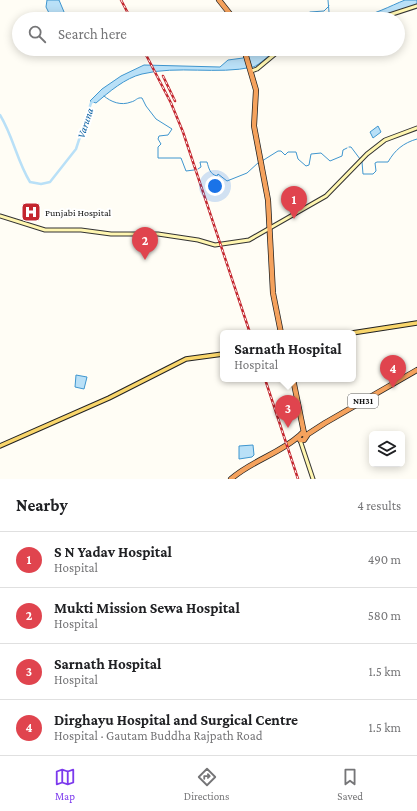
<!DOCTYPE html>
<meta charset="utf-8">
<style>
:root{--surface:#fff;--page:#f2f2f2;--text:#202124;--muted:#757577;--line:#e0e0e0;--accent:#7c3aed}
body{margin:0;font-family:"Crimson Pro",serif;background:var(--page);color:var(--text)}
.controls{position:absolute;right:12px;bottom:12px;display:grid;overflow:hidden;border-radius:6px;box-shadow:0 2px 10px #0003}
.controls button{width:36px;height:36px;display:grid;place-items:center;padding:0;border:0;border-bottom:1px solid var(--line);background:var(--surface);color:var(--text);font:20px sans-serif}
.you{position:absolute;left:215px;top:186px;width:14px;height:14px;margin:-10px;border:3px solid #fff;border-radius:50%;background:#1a73e8;box-shadow:0 0 0 6px #1a73e833}
.badge{display:grid;place-items:center;width:26px;height:26px;border-radius:50%;background:var(--accent);color:#fff;font-size:13px;font-weight:700}
.pin{position:absolute;translate:-50% -33px;filter:drop-shadow(0 1px 2px #0008)}
.pin::after{content:'';position:absolute;top:21px;width:14px;height:12px;background:inherit;clip-path:polygon(0 0,100% 0,50% 100%)}
.popup{position:absolute;left:220px;top:330px;width:136px;height:52px;box-sizing:border-box;display:grid;place-content:center;border-radius:6px;background:var(--surface);filter:drop-shadow(0 1px 3px #0005);font-size:13px;white-space:nowrap;color:var(--muted)}
.popup b{font-size:15px;color:var(--text)}
.popup::after{content:'';position:absolute;left:50%;top:100%;margin-left:-8px;border:8px solid transparent;border-top-color:var(--surface)}
.list{margin:0;padding:0;list-style:none}
h2{display:flex;justify-content:space-between;align-items:center;height:52px;margin:0;padding:0 16px;font-size:17px}
h2 small{font-size:13px;font-weight:400;color:var(--muted)}
.list li{display:grid;grid-template-columns:26px 1fr auto;gap:12px;align-items:center;box-sizing:border-box;height:56px;padding:0 16px;border-top:1px solid var(--line)}
.list b{display:block;font-size:15px;white-space:nowrap}
.list p{margin:0;font-size:13px;white-space:nowrap;color:var(--muted)}
.list em{font-size:13px;font-style:normal;color:var(--muted)}
.icon{flex:none;width:22px;height:22px;fill:none;stroke:currentColor;stroke-width:2;stroke-linecap:round;stroke-linejoin:round}
.map{position:relative;flex:none;width:417px;height:479px;overflow:hidden}
.search{position:absolute;background:var(--surface);box-shadow:0 2px 10px #0003;left:12px;right:12px;top:12px;height:44px;display:flex;align-items:center;gap:10px;box-sizing:border-box;padding:0 14px;border-radius:22px;color:var(--muted);font-size:15px}
.sheet{height:276px;background:var(--surface)}
nav{display:flex;justify-content:space-around;align-items:center;box-sizing:border-box;height:56px;border-top:1px solid var(--line);background:var(--surface);font-size:11px;color:var(--muted)}
nav a{display:grid;justify-items:center;gap:2px}
nav .on{color:var(--accent)}
.map>svg:first-child{display:block}
.water{fill:#b9e0f7;stroke:#3f96cf}
.lines{fill:none;stroke-linecap:round;stroke-linejoin:round}
.stream{stroke:#3f96cf;stroke-width:1}
.river{stroke:#b9e0f7;stroke-width:2.5}
.secondary-casing{stroke:#333;stroke-width:5}
.primary-casing{stroke:#222;stroke-width:5.5}
.highway-casing{stroke:#222;stroke-width:6}
.secondary{stroke:#fff6b0;stroke-width:3}
.primary{stroke:#f9d66b;stroke-width:3.5}
.highway{stroke:#f5a25d;stroke-width:4.5}
.rail-casing{stroke:#c4262e;stroke-width:2.5}
.rail{stroke:#fff;stroke-width:1;stroke-dasharray:3;stroke-linecap:butt}
.labels{text-anchor:middle;dominant-baseline:central;stroke-width:4;stroke-linejoin:round;paint-order:stroke}
.shield{fill:#fff;stroke:#585858;stroke-width:1}
.shield-label{font-size:9px;font-weight:bold;fill:#111}
.poi-label{font-size:10px;fill:#111;stroke:#fff;text-anchor:start}
.water-label{font-size:11px;font-style:italic;fill:#1768a6;stroke:#fff}
</style>
<div class="map">
<svg width="417" height="479" viewBox="0 0 417 479">
<rect width="100%" height="100%" fill="#fffdf5"/>
<!-- water -->
<path class="water" d="M47 0H59L67 19H52L46 7Z
M405 0H417V5L370 19H303C323 8 337 19 358 17 374 15 390 6 405 0Z
M263 49H277C272 53 258 66 253 67 217 75 178 65 142 74 125 78 109 92 96 103L90 101 102 89 121 76 144 65 220 67 228 60 243 58 249 52Z
M378 126 381 132 373 138 370 132Z
M76 375 87 377 84 389 75 387Z
M253 445 254 455 252 457 239 459V446Z"/>
<g class="lines">
<!-- stream -->
<path class="stream" d="M328 0 329 12
M299 19 310 12 324 11 329 6
M104 96C111 102 121 106 131 102 136 101 137 97 142 98L146 106 156 119 172 129 168 135 159 136 158 139 161 144 158 147V158H181L186 171 194 170
M349 147H351L360 159
M262 161 278 151H281L285 155 288 152H296L298 159 306 166 309 165 311 154 321 153 330 161 342 156 343 150 347 148
M362 162 363 174H373L376 171 375 163 377 162H388C395 150 403 143 417 139
M198 169 201 167 200 162H207C209 169 210 174 217 176L218 174 227 181 247 173 259 162"/>
<!-- river -->
<path class="river" d="M0 115C13 136 17 161 30 182L41 184 50 182 76 149 91 103 95 100"/>
<defs>
<path id="secondary" d="M377 19 417 6
M251 71 257 69 281 49
M0 216 45 230H81L111 234H158L198 240 215 245 249 240 326 196 367 154 385 140 417 128
M300 440 313 479"/>
<path id="primary" d="M352 333 417 323
M0 446 109 398 186 359 223 354"/>
<path id="highway" d="M219 0 234 19
M244 49 256 90 254 126 268 200 273 293 281 333
M293 379 304 433
M306 436 302 433 298 437 300 440H304L308 434 325 423 417 370
M231 479C251 461 279 454 299 436"/>
</defs>
<!-- secondary casing -->
<use href="#secondary" class="secondary-casing"/>
<!-- primary casing -->
<use href="#primary" class="primary-casing"/>
<!-- highway casing -->
<use href="#highway" class="highway-casing"/>
<!-- secondary -->
<use href="#secondary" class="secondary"/>
<!-- primary -->
<use href="#primary" class="primary"/>
<!-- highway -->
<use href="#highway" class="highway"/>
<defs>
<path id="rail" d="M121 0 131 19
M143 49 171 103 183 132 250 333
M163 76 175 101
M265 379 298 479"/>
</defs>
<!-- rail casing -->
<use href="#rail" class="rail-casing"/>
<!-- rail -->
<use href="#rail" class="rail"/>
</g>
<!-- icons -->
<defs>
<symbol id="hospital-square" viewBox="-11 -11 22 22"><rect x="-9" y="-9" width="18" height="18" rx="4" fill="#c4262e" stroke="#fff"/><path d="M-5-5h3v3.5h4V-5h3V5h-3V1.5h-4V5h-3Z" fill="#fff"/></symbol>
</defs>
<g fill-rule="evenodd">
<use href="#hospital-square" x="20" y="201" width="22" height="22"/>
</g>
<g class="labels">
<!-- shield labels -->
<rect class="shield" x="348" y="394" width="30" height="14" rx="3"/>
<g class="shield-label">
<text x="363" y="401">NH31</text>
</g>
<!-- poi labels -->
<g class="poi-label">
<text x="45" y="212">Punjabi Hospital</text>
</g>
<!-- water labels -->
<g class="water-label">
<text transform="translate(85 123) rotate(-72)">Varuna</text>
</g>
</g>
</svg>
<div class="controls">
<button><svg class="icon" aria-label="layers" viewBox="0 0 24 24"><path d="M12 4l9 5-9 5-9-5zM3 14l9 5 9-5"/></svg></button>
</div>
<div class="you"></div>
<div class="pin badge" style="left:294px;top:219px;background:#e0444e">1</div>
<div class="pin badge" style="left:145px;top:260px;background:#e0444e">2</div>
<div class="pin badge" style="left:288px;top:428px;background:#e0444e">3</div>
<div class="popup"><b>Sarnath Hospital</b>Hospital</div>
<div class="pin badge" style="left:393px;top:388px;background:#e0444e">4</div>
<div class="search"><svg class="icon" aria-label="search" viewBox="0 0 24 24"><circle cx="10" cy="10" r="6"/><path d="M15 15l6 6"/></svg>Search here</div>
</div>
<section class="sheet">
<h2>Nearby<small>4 results</small></h2>
<ul class="list">
<li><span class="badge" style="background:#e0444e">1</span><div><b>S N Yadav Hospital</b><p>Hospital</p></div><em>490 m</em></li>
<li><span class="badge" style="background:#e0444e">2</span><div><b>Mukti Mission Sewa Hospital</b><p>Hospital</p></div><em>580 m</em></li>
<li><span class="badge" style="background:#e0444e">3</span><div><b>Sarnath Hospital</b><p>Hospital</p></div><em>1.5 km</em></li>
<li><span class="badge" style="background:#e0444e">4</span><div><b>Dirghayu Hospital and Surgical Centre</b><p>Hospital · Gautam Buddha Rajpath Road</p></div><em>1.5 km</em></li>
</ul>
</section>
<nav>
<a class="on"><svg class="icon" aria-label="map" viewBox="0 0 24 24"><path d="M3 6l6-2 6 2 6-2v14l-6 2-6-2-6 2zM9 4v14M15 6v14"/></svg>Map</a>
<a><svg class="icon" aria-label="directions" viewBox="0 0 24 24"><path d="M12 3l9 9-9 9-9-9zM9 14v-3h6M13 9l2 2-2 2"/></svg>Directions</a>
<a><svg class="icon" aria-label="saved" viewBox="0 0 24 24"><path d="M7 4h10v16l-5-4-5 4z"/></svg>Saved</a>
</nav>
